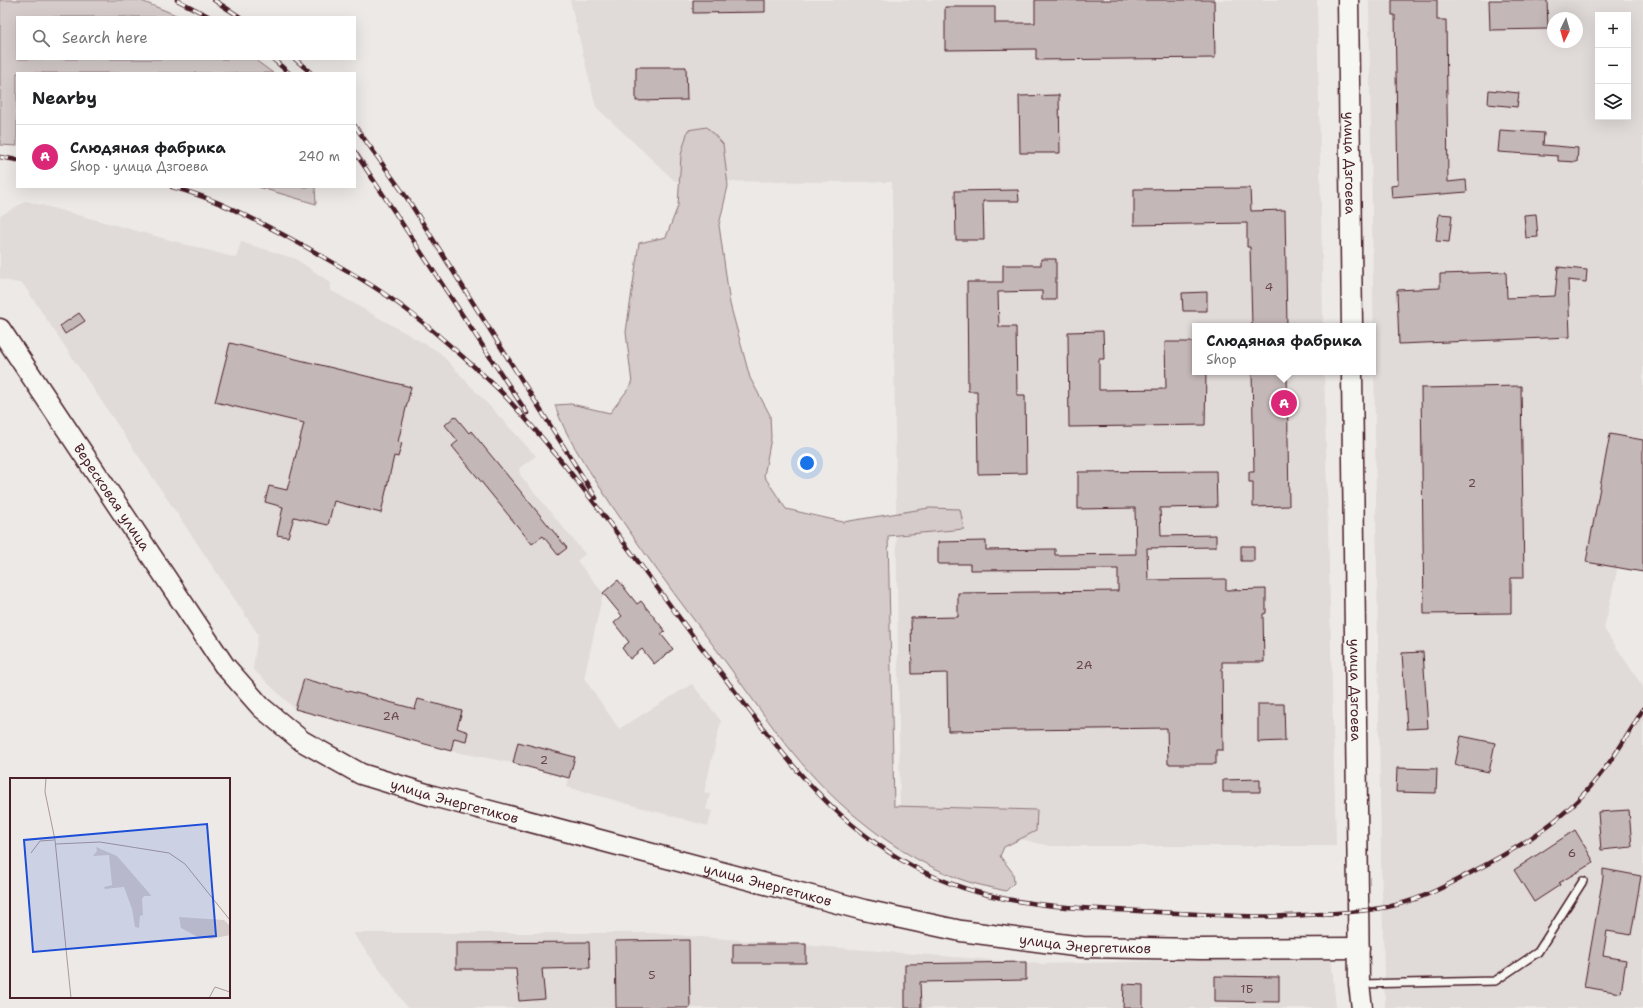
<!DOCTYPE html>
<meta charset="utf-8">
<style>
:root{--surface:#fff;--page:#f6f6f6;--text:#202124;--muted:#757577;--line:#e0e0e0;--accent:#db2777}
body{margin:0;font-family:"Shantell Sans",sans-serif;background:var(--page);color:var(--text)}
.controls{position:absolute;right:12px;top:12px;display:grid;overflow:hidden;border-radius:0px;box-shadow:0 4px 16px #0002}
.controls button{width:36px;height:36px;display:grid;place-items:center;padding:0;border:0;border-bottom:1px solid var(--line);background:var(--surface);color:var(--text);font:20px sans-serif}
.compass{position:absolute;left:1547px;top:12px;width:36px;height:36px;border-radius:50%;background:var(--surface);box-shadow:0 4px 16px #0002;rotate:185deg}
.you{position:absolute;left:807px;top:463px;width:14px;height:14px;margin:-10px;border:3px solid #fff;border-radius:50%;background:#1a73e8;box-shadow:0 0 0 6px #1a73e833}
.badge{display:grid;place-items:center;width:26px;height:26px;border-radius:50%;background:var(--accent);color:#fff;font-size:13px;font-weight:700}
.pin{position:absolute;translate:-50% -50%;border:2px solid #fff;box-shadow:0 1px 4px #0006}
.popup{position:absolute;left:1192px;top:323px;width:184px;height:52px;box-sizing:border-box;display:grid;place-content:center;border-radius:0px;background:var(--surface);filter:drop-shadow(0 1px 3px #0005);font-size:13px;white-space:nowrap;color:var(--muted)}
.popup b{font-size:15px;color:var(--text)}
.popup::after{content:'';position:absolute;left:50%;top:100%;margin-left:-8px;border:8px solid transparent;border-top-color:var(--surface)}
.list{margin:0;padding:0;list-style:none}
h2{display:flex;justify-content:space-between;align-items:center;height:52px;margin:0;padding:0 16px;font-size:17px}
h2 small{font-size:13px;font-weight:400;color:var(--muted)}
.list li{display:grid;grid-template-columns:26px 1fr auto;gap:12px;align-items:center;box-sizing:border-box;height:64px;padding:0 16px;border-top:1px solid var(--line)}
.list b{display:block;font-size:15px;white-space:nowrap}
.list p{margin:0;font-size:13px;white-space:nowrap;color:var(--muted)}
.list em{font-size:13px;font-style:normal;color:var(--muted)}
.icon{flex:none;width:22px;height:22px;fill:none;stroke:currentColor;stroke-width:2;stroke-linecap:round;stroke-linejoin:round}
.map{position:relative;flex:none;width:1643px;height:1008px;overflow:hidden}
.search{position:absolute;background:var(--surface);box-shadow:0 4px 16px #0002;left:16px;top:16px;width:340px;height:44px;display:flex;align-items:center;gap:10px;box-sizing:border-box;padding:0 14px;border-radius:0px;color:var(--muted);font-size:15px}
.panel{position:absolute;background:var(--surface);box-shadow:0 4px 16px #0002;left:16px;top:72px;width:340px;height:116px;border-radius:0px}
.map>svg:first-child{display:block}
.built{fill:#e0dad8;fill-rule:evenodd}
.green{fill:#d4cbca;stroke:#8f757a}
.building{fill:#c4b7b7;stroke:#4a1f2b}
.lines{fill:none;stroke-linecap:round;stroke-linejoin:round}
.lane-casing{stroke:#4a1f2b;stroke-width:10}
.secondary-casing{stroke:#4a1f2b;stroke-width:23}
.lane{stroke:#f6f6f2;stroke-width:7}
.secondary{stroke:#f6f6f2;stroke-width:20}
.rail-casing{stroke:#4a1f2b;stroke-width:4.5}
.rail{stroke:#f6f6f2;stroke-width:3;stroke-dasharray:9;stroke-linecap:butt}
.labels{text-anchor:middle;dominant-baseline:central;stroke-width:4;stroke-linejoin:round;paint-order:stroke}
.number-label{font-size:12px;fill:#68454e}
.street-label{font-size:14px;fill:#4a1f2b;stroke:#f6f6f2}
.inset-road{fill:none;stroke:#ab989b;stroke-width:1}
.view{fill:#1d4ed8;fill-opacity:0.15;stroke:#1d4ed8;stroke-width:2}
.inset-edge{fill:none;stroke:#4a1f2b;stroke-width:2}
</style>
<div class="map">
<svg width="1643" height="1008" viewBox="0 0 1643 1008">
<rect width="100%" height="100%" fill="#ece9e6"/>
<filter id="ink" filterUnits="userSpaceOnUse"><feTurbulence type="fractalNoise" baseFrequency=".025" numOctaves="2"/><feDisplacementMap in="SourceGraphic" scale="8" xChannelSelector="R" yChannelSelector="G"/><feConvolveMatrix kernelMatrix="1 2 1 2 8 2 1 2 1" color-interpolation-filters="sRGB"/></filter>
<g filter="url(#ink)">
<!-- built -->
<path class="built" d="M570 0H1317L1323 326H1195V372H1324L1336 846H1050L900 810 892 182 675 181 596 107Z
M1369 0H1643V452L1604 629 1643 687V1008H1385L1381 856ZM1598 15H1628V117H1598ZM1553 18H1577V42H1553Z
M26 201 236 258 241 242 296 259 331 283 330 290 439 352 536 456 519 468 520 475 585 554 577 561 603 593 584 678 619 729 692 684 721 721 704 792 710 794 706 809 712 811 708 826 567 787 569 778 513 763 451 751 295 709 253 669 258 634 23 284 0 279V216Z
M353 933H650L1043 964 1331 957 1336 1008H408Z"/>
<!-- green -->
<path class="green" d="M0 0H139L181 17H17V59H254L273 73H17V146L0 145Z
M707 127 723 144 728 186 719 225 730 304 750 378 770 415 771 438 764 476 786 509 843 522 929 508 960 509 964 529 888 536 894 806 1037 810 1036 831 1004 847 1000 856 1013 873 1014 883 1006 891C990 887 972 884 957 878 921 864 889 844 860 820 802 775 762 711 719 653 678 599 638 546 601 489 584 462 565 436 555 405L571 404 610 413 632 384 626 332 639 243 666 237 678 206 681 155 688 130Z
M258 187H315L316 204Z"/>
<!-- building -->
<path class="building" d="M693 0H765V12L693 13Z
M1035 0H1214L1215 58 1036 60V49L945 50V7H995V23H1035Z
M1392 0H1437V20H1446L1448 182 1466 180 1467 192 1392 198 1391 186 1398 185 1395 15H1392Z
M1489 0H1547L1548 29 1490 30Z
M636 67H686L687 100 636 101Z
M1489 90 1519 93 1517 107 1488 104Z
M1059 95 1060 153H1020L1019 96Z
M1500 130 1544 133 1543 145 1578 148 1577 162 1558 161V156L1498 152Z
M1250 188 1251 211 1285 210 1287 326H1252L1250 247H1247V223L1134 225V189Z
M1018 190 1019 201H983L984 240H956L955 191Z
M1439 214 1452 215 1449 242 1436 241Z
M1536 214 1538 237 1526 238 1524 215Z
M1041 259H1056V300H1042V291L998 292 999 327H1016L1017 395H1025L1026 473 978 474 977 391H968L967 282H1003V265H1041Z
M1558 267 1587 270 1586 282 1568 280 1570 337 1399 344 1397 290 1440 288V274L1506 272 1507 298 1555 296Z
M1207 292V311H1183L1182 293Z
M79 313 85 321 65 334 60 326Z
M1103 331 1104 359H1099V390L1166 389 1165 342H1195V372H1206L1205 425 1069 427 1068 332Z
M230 343 411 387 398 442 402 443 398 457 394 456 381 513 334 501 328 525 294 517 288 537 277 535 283 507 265 502 269 486 287 490 304 423 215 402Z
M1252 372H1287L1289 506 1253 507V482H1249V472H1254Z
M1521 386 1524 578H1511V613L1424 614 1421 388Z
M455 416 469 433 471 431 567 548 558 555 543 536 532 544 452 446 458 441 445 425Z
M1610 434 1643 440V572L1586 562Z
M1216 471 1217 507 1160 508 1161 536 1216 535V547L1147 548 1148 580 1226 579V590L1266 589V613L1263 614 1264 662H1222L1223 750H1216V764H1168L1167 728 948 731 947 673 912 674 911 618 958 617V593L1118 591V569L970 570V564H938V542L986 541V550L1055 549V555L1136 554 1135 508 1078 509V472Z
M1241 546H1254V561H1241Z
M618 580 637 604 641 601 665 631 661 634 673 649 654 664 642 649 630 659 622 648 629 642 614 623 622 616 603 593Z
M1423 652 1428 728 1407 729 1402 653Z
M304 679 415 709 418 699 462 711 457 728 468 732 466 741 454 738 451 751 295 709Z
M1258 704H1284L1285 741 1258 742Z
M1461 736 1495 743 1489 772 1455 765Z
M518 742 575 757 569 778 513 763Z
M1397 768 1437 769 1436 793 1396 792Z
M1260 779V792H1223V780Z
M1629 810 1632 847 1601 850 1598 812Z
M1575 830 1594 862 1559 883 1560 885 1534 902 1514 870Z
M1603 869 1641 876 1631 935 1607 931 1603 956 1626 960 1621 993 1584 987 1603 877Z
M689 940 690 1008H616L615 941Z
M589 942 590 968 542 969 545 999 519 1001 516 969H456V943Z
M733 944H806V963H733Z
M1026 962V980L920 982 921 1008H905V964Z
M1215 976 1279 977V1002L1215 1001Z
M1124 984 1143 985V1008H1123Z"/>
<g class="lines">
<defs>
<path id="lane" d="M1359 984 1495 981 1538 952 1583 881"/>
<g id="secondary">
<path id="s1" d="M1348 0 1352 326"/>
<path id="s2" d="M0 329 224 665 261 707 302 741 361 774 433 796 864 910 961 931 1082 947 1201 949 1359 948"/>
<path id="s3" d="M1352 372 1359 984 1362 1008"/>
</g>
</defs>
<!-- lane casing -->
<use href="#lane" class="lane-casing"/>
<!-- secondary casing -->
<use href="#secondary" class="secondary-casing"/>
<!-- lane -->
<use href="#lane" class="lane"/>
<!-- secondary -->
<use href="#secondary" class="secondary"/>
<defs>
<path id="rail" d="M177 0 210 17
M214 0 240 17
M273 59 289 73
M295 59 311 73
M355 126 407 198 596 498
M355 152 527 413
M0 157 17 160
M172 187C219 199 263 224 306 247 335 264 366 280 393 300 421 319 446 342 471 364 483 375 495 385 505 396 585 482 649 580 721 673 779 749 828 821 914 867 993 909 1071 907 1157 912 1206 914 1256 919 1305 915 1336 913 1366 912 1396 905 1424 898 1448 885 1472 872 1511 852 1548 830 1579 799 1605 773 1625 741 1643 709"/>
</defs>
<!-- rail casing -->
<use href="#rail" class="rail-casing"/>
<!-- rail -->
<use href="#rail" class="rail"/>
</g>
</g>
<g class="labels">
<!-- number labels -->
<g class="number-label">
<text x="1269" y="287">4</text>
<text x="1472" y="483">2</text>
<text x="1084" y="665">2А</text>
<text x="391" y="716">2А</text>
<text x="544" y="760">2</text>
<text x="1572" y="853">6</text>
<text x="652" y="975">5</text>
<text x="1247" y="989">1Б</text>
</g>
<!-- street labels -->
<g class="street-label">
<text stroke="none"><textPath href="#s1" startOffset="163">улица Дзгоева</textPath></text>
<text stroke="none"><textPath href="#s2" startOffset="202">Вересковая улица</textPath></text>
<text stroke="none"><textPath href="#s3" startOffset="318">улица Дзгоева</textPath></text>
<text stroke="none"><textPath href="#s2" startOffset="678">улица Энергетиков</textPath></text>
<text stroke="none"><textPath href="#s2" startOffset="1002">улица Энергетиков</textPath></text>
<text stroke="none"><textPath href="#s2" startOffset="1326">улица Энергетиков</textPath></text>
</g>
</g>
<!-- overview -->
<g transform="translate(10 778)">
<rect width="220" height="220" fill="#ece9e6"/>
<path d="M86 69 107 78 140 116 141 118H134L132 121 133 137 130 138 129 150 125 149 122 131 114 109 95 111 94 109 102 107 99 77 83 78 87 73ZM169 139 214 142 220 148V157L201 161 186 158 171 150Z" fill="#d4cbca"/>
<path class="inset-road" d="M36 0 35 14 45 62 61 220M46 66 90 64 159 75 175 86 220 142M21 75 30 63 44 62M199 220 205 209 220 214"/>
<path class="view" d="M197 46 206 158 23 174 14 62Z"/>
<rect width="220" height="220" class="inset-edge"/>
</g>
</svg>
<div class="controls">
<button>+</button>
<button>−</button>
<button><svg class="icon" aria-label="layers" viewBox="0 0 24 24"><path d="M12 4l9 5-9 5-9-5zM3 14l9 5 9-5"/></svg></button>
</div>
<svg class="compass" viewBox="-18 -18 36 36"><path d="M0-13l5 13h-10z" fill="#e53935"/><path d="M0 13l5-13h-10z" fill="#757577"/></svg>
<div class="you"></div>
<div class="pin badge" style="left:1284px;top:403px">A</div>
<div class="popup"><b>Слюдяная фабрика</b>Shop</div>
<div class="search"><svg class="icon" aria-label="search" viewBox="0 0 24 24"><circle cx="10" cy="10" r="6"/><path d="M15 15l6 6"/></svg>Search here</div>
<section class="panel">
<h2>Nearby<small></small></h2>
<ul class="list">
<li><span class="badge">A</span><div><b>Слюдяная фабрика</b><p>Shop · улица Дзгоева</p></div><em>240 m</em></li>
</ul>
</section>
</div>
